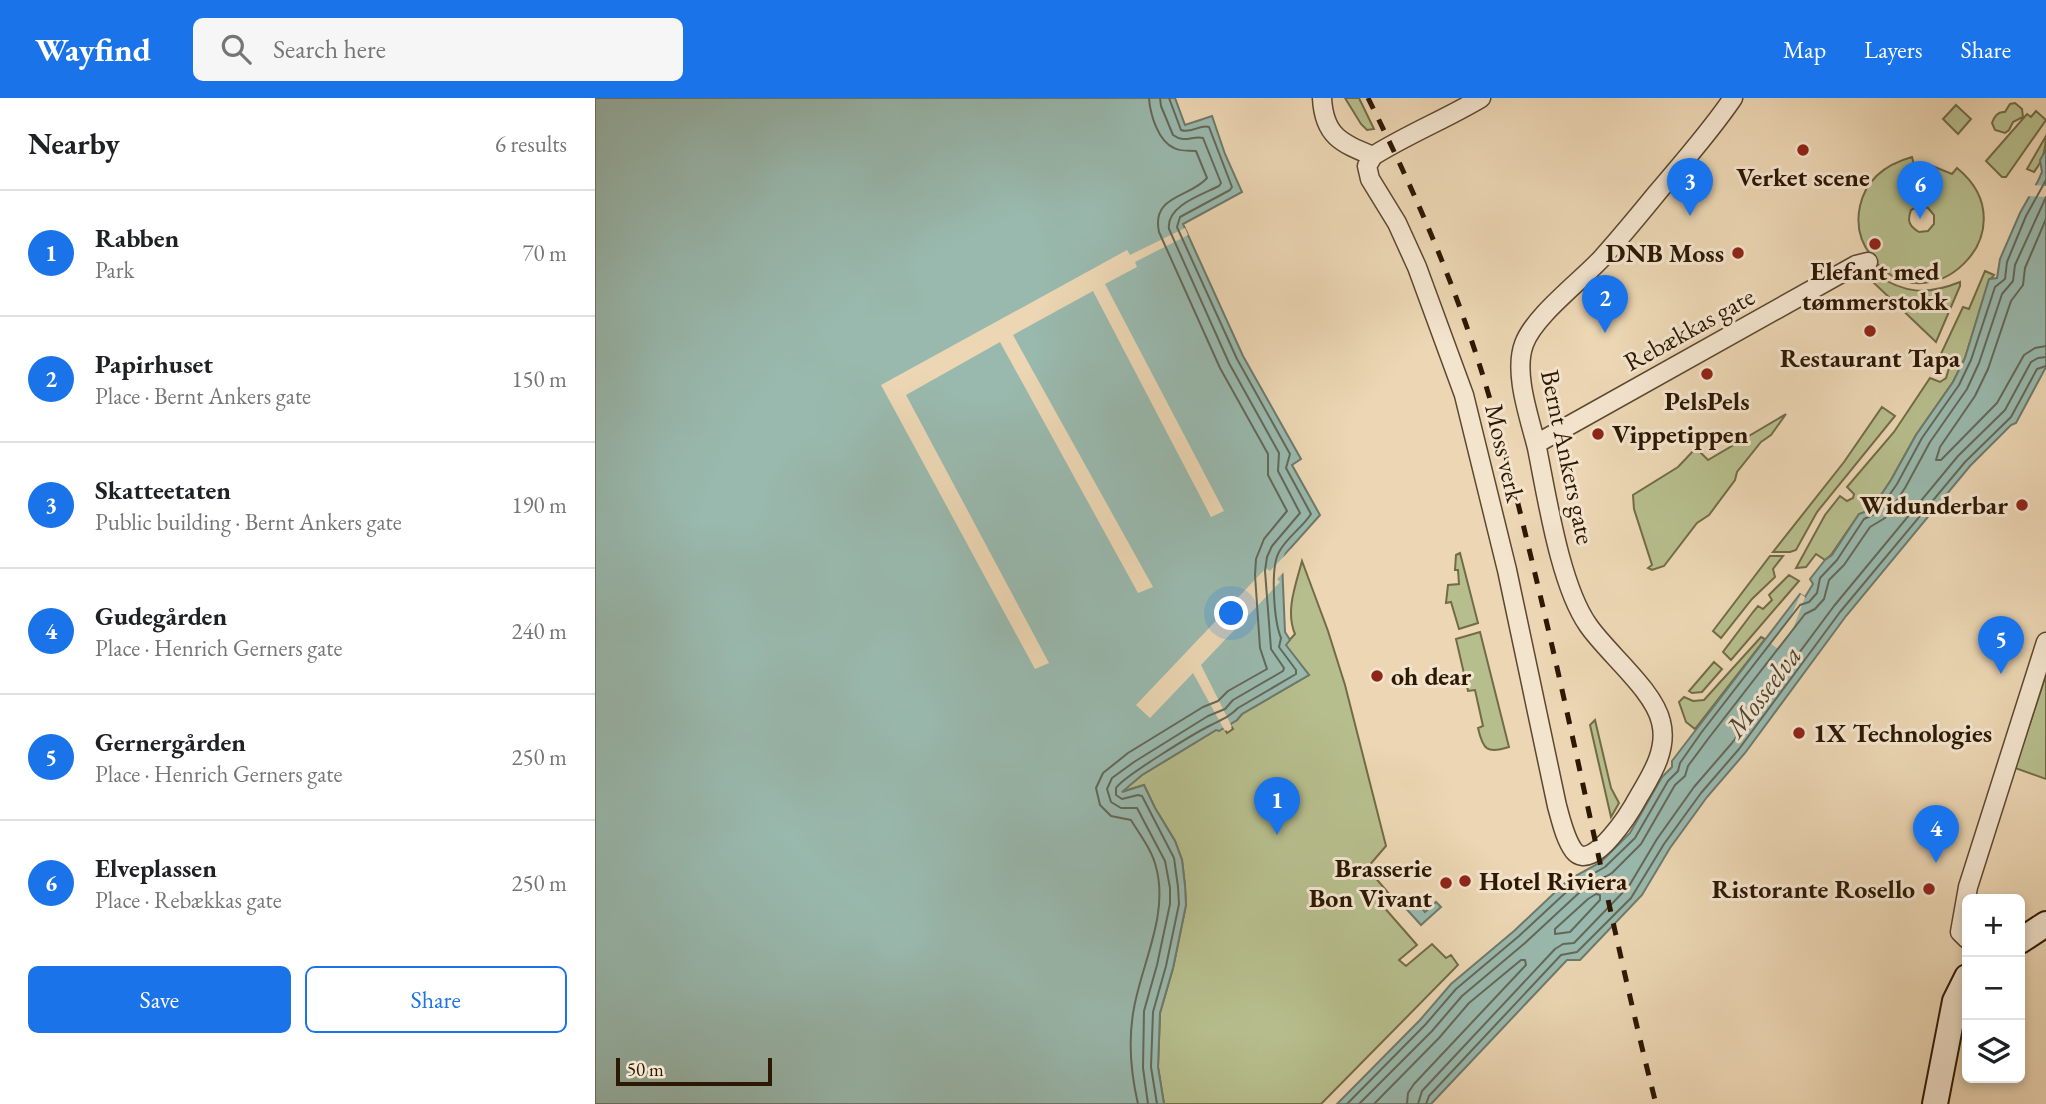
<!DOCTYPE html>
<meta charset="utf-8">
<style>
:root{--surface:#fff;--page:#f6f6f6;--text:#202124;--muted:#757577;--line:#e0e0e0;--accent:#1a73e8}
body{margin:0;font-family:"EB Garamond",serif;background:var(--page);color:var(--text)}
.controls{position:absolute;right:21px;bottom:21px;display:grid;overflow:hidden;border-radius:10px;box-shadow:0 4px 10px #0003}
.controls button{width:63px;height:63px;display:grid;place-items:center;padding:0;border:0;border-bottom:2px solid var(--line);background:var(--surface);color:var(--text);font:35px sans-serif}
.scale{position:absolute;left:21px;bottom:18px;width:156px;box-sizing:border-box;padding-left:7px;border:4px solid #2d1803;border-top:0;font-size:19px;line-height:24px;white-space:nowrap;color:#2d1803;-webkit-text-stroke:5px #f3e4ce;paint-order:stroke}
.you{position:absolute;left:637px;top:516px;width:24px;height:24px;margin:-18px;border:5px solid #fff;border-radius:50%;background:#1a73e8;box-shadow:0 0 0 10px #1a73e833}
.badge{display:grid;place-items:center;width:46px;height:46px;border-radius:50%;background:var(--accent);color:#fff;font-size:23px;font-weight:700}
.pin{position:absolute;translate:-50% -58px;filter:drop-shadow(0 2px 4px #0008)}
.pin::after{content:'';position:absolute;top:37px;width:24px;height:21px;background:inherit;clip-path:polygon(0 0,100% 0,50% 100%)}
.list{margin:0;padding:0;list-style:none}
h2{display:flex;justify-content:space-between;align-items:center;height:91px;margin:0;padding:0 28px;font-size:30px}
h2 small{font-size:23px;font-weight:400;color:var(--muted)}
.list li{display:grid;grid-template-columns:46px 1fr auto;gap:21px;align-items:center;box-sizing:border-box;height:126px;padding:0 28px;border-top:2px solid var(--line)}
.list b{display:block;font-size:26px;white-space:nowrap}
.list p{margin:0;font-size:23px;white-space:nowrap;color:var(--muted)}
.list em{font-size:23px;font-style:normal;color:var(--muted)}
.actions{display:flex;gap:14px;padding:21px 28px}
.actions a{flex:1;padding:16px 0;border:2px solid var(--accent);border-radius:10px;text-align:center;font-size:24px;color:var(--accent)}
.actions .main{background:var(--accent);color:#fff}
.icon{flex:none;width:38px;height:38px;fill:none;stroke:currentColor;stroke-width:2;stroke-linecap:round;stroke-linejoin:round}
.map{position:relative;flex:none;width:1451px;height:1006px;overflow:hidden}
header{display:flex;align-items:center;gap:42px;box-sizing:border-box;height:98px;padding:0 35px;background:var(--accent);color:#fff}
header strong{font-size:33px}
nav{display:flex;gap:38px;margin-inline-start:auto;font-size:24px}
.search{width:490px;height:63px;background:var(--page);display:flex;align-items:center;gap:18px;box-sizing:border-box;padding:0 24px;border-radius:10px;color:var(--muted);font-size:26px}
main{display:flex}
aside{flex:1;background:var(--surface)}
.map>svg:first-child{display:block}
.green{fill:#b7be8d;stroke:#726b48;stroke-width:2;fill-rule:evenodd}
.water{fill:#99b9ae;stroke:#6e796a;stroke-width:2}
.pier{fill:#ecd6b3}
.lines{fill:none;stroke-linecap:round;stroke-linejoin:round}
.shore{stroke:#636858;stroke-width:2}
.street-casing{stroke:#5d482f;stroke-width:21}
.secondary-casing{stroke:#2d1803;stroke-width:28}
.street{stroke:#f3e4ce;stroke-width:18}
.secondary{stroke:#f3e4ce;stroke-width:24}
.rail{stroke:#2d1803;stroke-width:5;stroke-dasharray:12 12;stroke-linecap:butt}
.poi-dot{fill:#8f2418;stroke:#f3e4ce;stroke-width:2.5}
.labels{text-anchor:middle;dominant-baseline:central;stroke-width:6;stroke-linejoin:round;paint-order:stroke}
.poi-label{font-size:26px;font-weight:bold;fill:#2d1803;stroke:#f3e4ce}
.street-label{font-size:26px;fill:#2d1803;stroke:#f3e4ce}
.water-label{font-size:28px;font-style:italic;fill:#4d4836;stroke:#f3e4ce}
</style>
<header>
<strong>Wayfind</strong>
<div class="search"><svg class="icon" aria-label="search" viewBox="0 0 24 24"><circle cx="10" cy="10" r="6"/><path d="M15 15l6 6"/></svg>Search here</div>
<nav><a>Map</a><a>Layers</a><a>Share</a></nav>
</header>
<main>
<aside>
<h2>Nearby<small>6 results</small></h2>
<ul class="list">
<li><span class="badge">1</span><div><b>Rabben</b><p>Park</p></div><em>70 m</em></li>
<li><span class="badge">2</span><div><b>Papirhuset</b><p>Place · Bernt Ankers gate</p></div><em>150 m</em></li>
<li><span class="badge">3</span><div><b>Skatteetaten</b><p>Public building · Bernt Ankers gate</p></div><em>190 m</em></li>
<li><span class="badge">4</span><div><b>Gudegården</b><p>Place · Henrich Gerners gate</p></div><em>240 m</em></li>
<li><span class="badge">5</span><div><b>Gernergården</b><p>Place · Henrich Gerners gate</p></div><em>250 m</em></li>
<li><span class="badge">6</span><div><b>Elveplassen</b><p>Place · Rebækkas gate</p></div><em>250 m</em></li>
</ul>
<div class="actions"><a class="main">Save</a><a>Share</a></div>
</aside>
<div class="map">
<svg width="1451" height="1006" viewBox="0 0 1451 1006">
<rect width="100%" height="100%" fill="#ecd6b3"/>
<filter id="stains"><feTurbulence type="fractalNoise" baseFrequency=".00286" numOctaves="4"/><feColorMatrix values="0 0 0 0 .2 0 0 0 0 .09 0 0 0 0 .02 0 0 0 .5 -.17"/></filter>
<radialGradient id="worn" r=".72"><stop offset=".6" stop-color="#630" stop-opacity="0"/><stop offset="1" stop-color="#630" stop-opacity=".3"/></radialGradient>
<!-- green -->
<path class="green" d="M750 0H764L779 31 772 32 766 26Z
M1420 5 1427 11 1428 19 1418 24 1414 32 1410 35 1400 32 1397 25C1399 19 1403 13 1410 14L1415 6Z
M1361 7 1376 21 1363 36 1348 21Z
M1441 13 1451 22 1411 79H1407L1391 63 1432 16 1436 19Z
M1451 38C1451 51 1448 63 1439 74L1432 71Z
M1317 59 1319 67H1335L1357 76 1362 70C1439 133 1331 233 1277 159 1265 144 1261 126 1265 108 1271 81 1292 66 1317 59ZM1324 108 1333 110 1339 117V126L1333 133 1324 134C1314 128 1312 123 1316 112Z
M1390 173 1399 177 1394 183 1370 260 1358 284 1321 337 1296 382 1276 412 1264 416 1236 457 1230 462 1221 456 1211 469 1201 470 1230 417 1245 398 1252 403 1258 400 1259 396 1252 389 1299 334 1335 280 1345 284 1351 280 1355 267 1351 262 1344 260 1368 209 1374 211Z
M1279 176C1310 195 1330 198 1365 184V188L1341 244 1278 184 1277 179Z
M1287 309 1300 318 1222 414 1201 452 1195 454H1178L1249 364Z
M1191 316 1176 337 1166 344 1142 374 1140 382 1114 417 1102 425 1069 468 1057 472 1053 470 1057 467 1039 411 1038 397 1083 369 1101 350 1113 362Z
M865 455 883 525 864 531 856 504 851 505 853 487 864 486 863 472H860L861 457Z
M1175 458H1188L1178 471 1180 479 1157 501 1126 540 1118 533Z
M707 463 733 533 750 587 791 748 772 770 796 798 787 807 822 847 804 862 811 868 837 846 851 860 856 857 863 867 726 1006H569L563 969 565 915 578 870 591 807 590 788 587 762 580 743 560 710 549 687 526 694 547 677 621 632 629 630 632 635 638 631 635 626 642 622 647 616 714 577 690 547 700 536C690 513 701 486 707 463Z
M1194 477 1204 483 1136 562 1128 554 1158 514 1163 508 1168 511 1177 502 1174 497Z
M885 534 914 649C892 656 888 652 883 630L888 628 880 592 873 593 861 541Z
M1166 539 1170 541 1100 631 1091 624 1084 604 1089 599 1098 603 1109 602Z
M1119 564 1127 571 1107 594 1097 595 1094 593Z
M1451 577V681L1420 670Z
M1000 622 1016 690 1024 705 1016 719 995 627Z"/>
<!-- water -->
<path class="water" d="M0 0H580L590 27 617 18 630 56 647 94 588 126 648 258 706 361 697 367 725 417 691 455 687 464 690 534 695 542 691 547 714 577 647 616 642 622 624 633 621 632 547 677 527 694 549 687 560 710 580 743 587 762 590 788 591 807 578 870 565 915 563 969 569 1006H0Z
M1451 52V269L1421 325 1416 327 1375 368 1251 518 1150 655 1112 699 1075 750 1047 797 985 862H972L836 1006H742L825 922 856 886 919 833 973 782 1006 764 1035 735 1067 679 1077 669V663L1205 496 1210 499 1218 486 1215 481 1230 462 1237 457 1264 416 1276 412 1296 382 1321 337 1358 284 1370 260 1394 181 1402 180 1405 161 1425 115 1443 83 1447 74 1445 62Z
M815 797 830 814 841 804 846 809 826 827 806 805Z"/>
<!-- pier -->
<path class="pier" d="M1436 87 1451 88V99L1429 98Z
M590 130 593 137 540 164 542 169 510 186 629 413 616 419 498 193 418 237 558 489 543 495 405 244 311 297 454 565 440 571 286 287 532 152 535 157Z
M696 451 698 452 690 465V473L682 481 685 484 606 567 637 629 630 633 598 575 555 620 541 607 671 470 675 473Z
M1206 496 1210 499 1198 531 1183 551 1175 545 1196 518Z"/>
<g class="lines">
<!-- shore -->
<path class="shore" d="M1451 121 1430 170 1428 187 1416 203 1393 271 1380 298 1345 349 1341 362H1346L1402 305 1429 257 1440 250 1451 248
M1001 796 1005 797V802L975 834 960 836V831L993 801Z
M543 1006C536 976 533 941 539 910 547 865 574 816 561 769 557 752 545 737 536 722L516 718 505 707 501 690 508 675 533 655 608 609 623 603 633 593 672 571 665 550 660 477 661 461 669 441 692 413 673 377V356L625 270 564 134C556 97 595 100 612 80L601 53C594 52 586 54 579 50 563 43 555 16 554 0
M553 1006 548 970 549 913 562 867 575 806V790L570 763 542 710H526L516 704 512 691 517 680 539 664 613 618 630 611 638 602 688 573 689 570 676 551 670 473 672 459 677 448 705 415 683 373 684 355 634 265 574 131C571 108 606 97 624 88L626 85 608 40C598 37 590 46 578 37L566 8 565 0
M562 1006 556 969 558 914 571 868 584 806 583 789 579 760 547 698 543 697 527 701 521 697V690C529 678 600 635 616 627 628 621 634 619 643 610L701 576V572L684 549 686 540C679 523 675 470 684 454 692 439 707 430 716 416L691 370 695 356 642 261 582 129 585 119 635 92 637 89 614 29C605 26 596 36 586 32L574 0
M752 1006 830 927 861 891 924 838 980 786 1010 769 1040 740 1073 683 1083 673 1085 665 1106 635 1205 507 1214 504 1222 495 1225 480 1242 462 1269 421 1282 415 1302 386 1327 340 1364 287 1376 262 1400 189 1410 181 1412 164 1431 118 1451 82
M764 1006 837 933 867 898 930 845 986 793 1017 775 1046 746 1080 687 1090 678 1093 668 1113 641 1210 516 1220 511 1229 501 1234 482 1249 467 1275 429 1290 420 1310 390 1335 344 1372 291 1384 265 1407 196 1418 183 1420 167 1451 99
M779 1006 844 940 874 905 926 862H930L931 867 819 986 813 995 812 1006
M823 1006 827 993 960 851 968 846 979 845 1034 788 1062 741 1099 689 1137 645 1239 508 1363 358 1410 312 1436 264 1443 260 1451 259
M831 1006 834 998 966 857 982 854 1036 800 1069 746 1106 695 1144 651 1245 514 1370 364 1416 319 1442 271 1451 268"/>
<defs>
<path id="street" d="M727 0C729 38 746 45 778 58L772 68 775 81 802 125 822 169 869 297 912 472 962 708C966 722 970 741 979 753 998 776 1037 711 1044 698 1057 676 1073 651 1066 624 1059 592 1012 555 993 527 965 487 952 399 942 350 935 321 918 275 929 246 939 218 986 183 1007 160 1026 139 1044 117 1062 95 1088 64 1115 34 1138 0
M778 58C813 36 851 21 886 0
M941 346 1261 167 1273 164
M1372 841 1365 834 1373 789 1451 544"/>
<path id="secondary" d="M1425 843 1451 826
M1340 1006 1360 903 1372 879"/>
</defs>
<!-- street casing -->
<use href="#street" class="street-casing"/>
<!-- secondary casing -->
<use href="#secondary" class="secondary-casing"/>
<!-- street -->
<use href="#street" class="street"/>
<!-- secondary -->
<use href="#secondary" class="secondary"/>
<!-- rail -->
<path class="rail" d="M773 0C815 84 853 170 882 259 906 333 924 409 942 484 984 658 1017 833 1061 1006"/>
</g>
<!-- markers -->
<g class="poi-dot">
<circle cx="1208" cy="52" r="7"/>
<circle cx="1280" cy="146" r="7"/>
<circle cx="1143" cy="155" r="7"/>
<circle cx="1275" cy="233" r="7"/>
<circle cx="1112" cy="276" r="7"/>
<circle cx="1003" cy="336" r="7"/>
<circle cx="1427" cy="407" r="7"/>
<circle cx="782" cy="578" r="7"/>
<circle cx="1204" cy="635" r="7"/>
<circle cx="870" cy="783" r="7"/>
<circle cx="851" cy="785" r="7"/>
<circle cx="1334" cy="791" r="7"/>
</g>
<g class="labels">
<!-- poi labels -->
<g class="poi-label">
<text x="1208" y="79">Verket scene</text>
<text x="1129" y="155" text-anchor="end">DNB Moss</text>
<text x="1280" y="173">Elefant med<tspan x="1280" dy="30">tømmerstokk</tspan></text>
<text x="1275" y="260">Restaurant Tapa</text>
<text x="1112" y="303">PelsPels</text>
<text x="1017" y="336" text-anchor="start">Vippetippen</text>
<text x="1413" y="407" text-anchor="end">Widunderbar</text>
<text x="796" y="578" text-anchor="start">oh dear</text>
<text x="1218" y="635" text-anchor="start">1X Technologies</text>
<text x="837" y="770" text-anchor="end">Brasserie<tspan x="837" dy="30">Bon Vivant</tspan></text>
<text x="884" y="783" text-anchor="start">Hotel Riviera</text>
<text x="1320" y="791" text-anchor="end">Ristorante Rosello</text>
</g>
<!-- street labels -->
<g class="street-label">
<text transform="translate(1094 231) rotate(-29)">Rebækkas gate</text>
<text transform="translate(910 355) rotate(77)">Moss verk</text>
<text transform="translate(973 359) rotate(78)">Bernt Ankers gate</text>
</g>
<!-- water labels -->
<g class="water-label">
<text transform="translate(1168 593) rotate(-53)">Mosseelva</text>
</g>
</g>
<rect width="100%" height="100%" filter="url(#stains)"/>
<rect width="100%" height="100%" fill="url(#worn)"/>
</svg>
<div class="controls">
<button>+</button>
<button>−</button>
<button><svg class="icon" aria-label="layers" viewBox="0 0 24 24"><path d="M12 4l9 5-9 5-9-5zM3 14l9 5 9-5"/></svg></button>
</div>
<div class="scale">50 m</div>
<div class="you"></div>
<div class="pin badge" style="left:682px;top:737px">1</div>
<div class="pin badge" style="left:1010px;top:235px">2</div>
<div class="pin badge" style="left:1095px;top:118px">3</div>
<div class="pin badge" style="left:1341px;top:765px">4</div>
<div class="pin badge" style="left:1406px;top:576px">5</div>
<div class="pin badge" style="left:1325px;top:121px">6</div>
</div>
</main>
